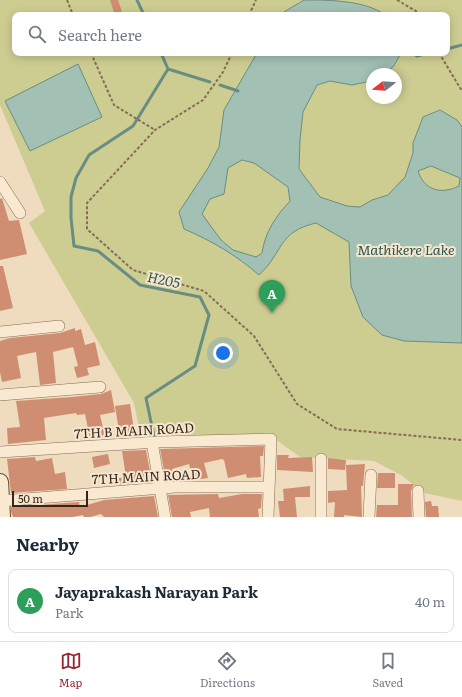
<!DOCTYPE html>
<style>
:root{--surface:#fff;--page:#f2f2f3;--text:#1f2937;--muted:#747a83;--line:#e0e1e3;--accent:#982533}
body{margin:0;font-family:Literata,serif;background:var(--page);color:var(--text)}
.compass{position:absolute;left:366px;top:68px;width:36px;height:36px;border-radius:50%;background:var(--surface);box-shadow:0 2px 10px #0003;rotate:253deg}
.scale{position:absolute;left:12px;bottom:10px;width:76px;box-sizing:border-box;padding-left:4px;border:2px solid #36251b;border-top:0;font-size:11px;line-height:14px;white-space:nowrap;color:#36251b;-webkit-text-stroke:3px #f6e6ce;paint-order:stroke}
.you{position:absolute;left:223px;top:353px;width:14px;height:14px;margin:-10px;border:3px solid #fff;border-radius:50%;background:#1a73e8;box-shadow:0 0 0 6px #1a73e833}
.badge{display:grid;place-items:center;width:26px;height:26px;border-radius:50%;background:var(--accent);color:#fff;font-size:13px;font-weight:700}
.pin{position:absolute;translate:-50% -33px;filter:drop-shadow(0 1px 2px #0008)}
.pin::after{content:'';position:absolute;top:21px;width:14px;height:12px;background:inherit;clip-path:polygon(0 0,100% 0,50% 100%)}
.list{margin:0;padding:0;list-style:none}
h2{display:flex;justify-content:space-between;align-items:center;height:52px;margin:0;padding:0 16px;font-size:17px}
h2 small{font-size:13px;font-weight:400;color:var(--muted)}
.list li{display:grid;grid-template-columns:26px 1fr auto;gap:12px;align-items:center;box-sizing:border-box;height:64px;margin:0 8px 8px;padding:0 8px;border:1px solid var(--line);border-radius:8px}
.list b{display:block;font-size:15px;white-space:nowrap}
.list p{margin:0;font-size:13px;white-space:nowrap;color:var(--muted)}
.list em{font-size:13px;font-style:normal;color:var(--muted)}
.icon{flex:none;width:22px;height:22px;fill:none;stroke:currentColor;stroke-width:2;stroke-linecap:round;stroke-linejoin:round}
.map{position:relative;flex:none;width:462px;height:517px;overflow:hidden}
.search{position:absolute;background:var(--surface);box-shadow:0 2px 10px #0003;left:12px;right:12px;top:12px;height:44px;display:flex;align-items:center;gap:10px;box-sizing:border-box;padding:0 14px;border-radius:8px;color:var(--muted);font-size:15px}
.sheet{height:124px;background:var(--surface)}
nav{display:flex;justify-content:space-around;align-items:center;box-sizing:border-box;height:56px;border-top:1px solid var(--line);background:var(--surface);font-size:11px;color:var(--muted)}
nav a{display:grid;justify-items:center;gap:2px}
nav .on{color:var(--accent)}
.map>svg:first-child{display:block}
.green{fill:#cdcd92;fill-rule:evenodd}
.water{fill:#a2c0b4;stroke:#698e81;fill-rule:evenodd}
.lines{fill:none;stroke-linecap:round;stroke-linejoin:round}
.stream{stroke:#698e81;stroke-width:3}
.building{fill:#cf8e72}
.street-casing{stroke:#886b56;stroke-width:12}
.secondary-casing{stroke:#694c3a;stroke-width:18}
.path{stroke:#886b56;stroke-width:2;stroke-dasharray:3 2;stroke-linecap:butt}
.street{stroke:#fae9d1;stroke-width:11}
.secondary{stroke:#fae9d1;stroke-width:16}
.labels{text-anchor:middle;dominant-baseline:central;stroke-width:4;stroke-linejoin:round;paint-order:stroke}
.street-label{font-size:13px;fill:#36251b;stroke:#f6e6ce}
.water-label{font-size:14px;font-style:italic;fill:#2a574f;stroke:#f6e6ce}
</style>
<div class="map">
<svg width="462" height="517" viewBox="0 0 462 517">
<rect width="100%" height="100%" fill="#efdbbe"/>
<!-- green -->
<path class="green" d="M0 0H462V501L424 493 401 475 374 461 300 457 275 439 140 432 134 403 29 223 45 211 0 105ZM15 15H447V53H15ZM372 74H396V98H372Z"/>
<!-- water -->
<path class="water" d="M304 0C328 0 365 0 385 15H282L284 12Z
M257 53H401C393 68 391 74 372 74L371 81 352 85 330 81 317 85 303 112 300 140 299 169 320 197 347 206 360 207 372 200 388 195 405 177 413 153V143L423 117 440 110 457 120 462 127V343L404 341 382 335 363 317 351 286 349 242 316 223C277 232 284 252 259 275 236 255 212 241 184 229L179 212 208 168 219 147 224 110ZM242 160 254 163 288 187 290 201C276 216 265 232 262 253L256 257 233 250 221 240 202 214 210 199 224 194 228 168ZM431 166 460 178 459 186C441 195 424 190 418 171Z
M78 64 102 117 30 151 5 101Z"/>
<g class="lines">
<!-- stream -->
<path class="stream" d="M137 0 144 15
M447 49 462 45
M161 53 168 69 210 82
M412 53 417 56 428 53
M220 85 238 91
M155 441 146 398 195 366 209 315 200 297 140 285 98 251 74 246 71 218V197L76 178 89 155 133 126 168 69"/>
</g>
<!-- building -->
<path class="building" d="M110 0H118L123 15H115Z
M2 198 9 221 19 220 27 254 0 260V199Z
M0 266H3L13 308 0 311Z
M75 328V331L81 329 85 345 95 342 100 365 87 368 89 375 77 378 74 367 78 366 73 347 53 352 56 383 40 385 36 352 17 356 21 378 2 382 0 372V341L10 338 60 333Z
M111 390 115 412 100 415 105 436 90 439 85 414 77 415 76 413 44 418 46 440 8 444 7 428 20 427 16 401 72 397 101 394Z
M130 404 135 436 120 437 115 406Z
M264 446 263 456H260L261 477 247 478 246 474 228 478 224 460 222 459 204 463 208 478 193 480 189 464 172 469 175 480 166 481 160 449Z
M146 450 152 482 110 485 109 480 126 477 122 451Z
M108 454 110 464 94 468 92 457Z
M277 455H289L288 458 312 457 313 472 277 470Z
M35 457 36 461 52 458 55 474 65 472 67 489 11 493 7 459Z
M328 458 346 460 345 470 328 469Z
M365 464 363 486H361L362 517 344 515V517H334L335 502 328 503V491L347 490 346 465Z
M378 473H395V488H377Z
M398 484H414L411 491 412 517H376L377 505H398Z
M310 486V497H295L297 517H280L278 501H284L283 489Z
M218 494 219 498 242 494H262L261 508 258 509 259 517H210L209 508 190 512 191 517H172L168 495Z
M154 496 158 517H104L101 514 90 517H84L83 515 72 517H13L11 511V507L79 502 80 507 104 500Z
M431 501 432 506H438L439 517H426L425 502Z"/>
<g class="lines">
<defs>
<path id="street" d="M0 182 20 213
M0 332 59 326
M0 395 100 387
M152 442 165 517
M0 452 157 442 271 439 268 517
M418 491 419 517
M0 501 175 487H269
M321 517V459
M369 517 371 475"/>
<path id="secondary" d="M0 482 2 517"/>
</defs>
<!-- street casing -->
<use href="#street" class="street-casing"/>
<!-- secondary casing -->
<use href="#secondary" class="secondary-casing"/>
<!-- path -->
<path class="path" d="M67 0 73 15
M397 0 416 11 418 15
M249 15 256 0
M91 53 114 105 155 130
M232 53 223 72 203 100 155 130 87 203V229L133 270 204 291 254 336 297 404 337 429 462 440
M439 53 462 91"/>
<!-- street -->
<use href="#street" class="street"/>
<!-- secondary -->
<use href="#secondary" class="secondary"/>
</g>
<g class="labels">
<!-- street labels -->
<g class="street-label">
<text transform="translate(134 430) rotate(-3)">7TH B MAIN ROAD</text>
<text transform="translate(146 476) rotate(-3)">7TH MAIN ROAD</text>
</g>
<!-- water labels -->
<g class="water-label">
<text x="406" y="249">Mathikere Lake</text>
<text transform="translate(164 279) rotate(12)">H205</text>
</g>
</g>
</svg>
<svg class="compass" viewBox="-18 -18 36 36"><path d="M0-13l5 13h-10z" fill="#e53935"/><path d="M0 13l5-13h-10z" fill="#747a83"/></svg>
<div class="scale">50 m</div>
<div class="you"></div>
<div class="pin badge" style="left:272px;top:313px;background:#2e9e5b">A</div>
<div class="search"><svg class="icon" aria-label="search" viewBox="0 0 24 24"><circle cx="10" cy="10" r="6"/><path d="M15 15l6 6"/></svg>Search here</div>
</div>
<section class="sheet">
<h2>Nearby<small></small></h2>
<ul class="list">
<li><span class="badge" style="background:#2e9e5b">A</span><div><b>Jayaprakash Narayan Park</b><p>Park</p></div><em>40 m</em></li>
</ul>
</section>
<nav>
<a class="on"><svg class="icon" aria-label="map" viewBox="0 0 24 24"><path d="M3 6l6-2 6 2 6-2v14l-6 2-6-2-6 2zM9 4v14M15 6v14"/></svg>Map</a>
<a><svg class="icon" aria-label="directions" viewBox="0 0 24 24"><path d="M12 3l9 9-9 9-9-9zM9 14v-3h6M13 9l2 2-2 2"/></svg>Directions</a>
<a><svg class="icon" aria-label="saved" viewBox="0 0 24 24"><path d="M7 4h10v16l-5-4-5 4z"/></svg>Saved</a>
</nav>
